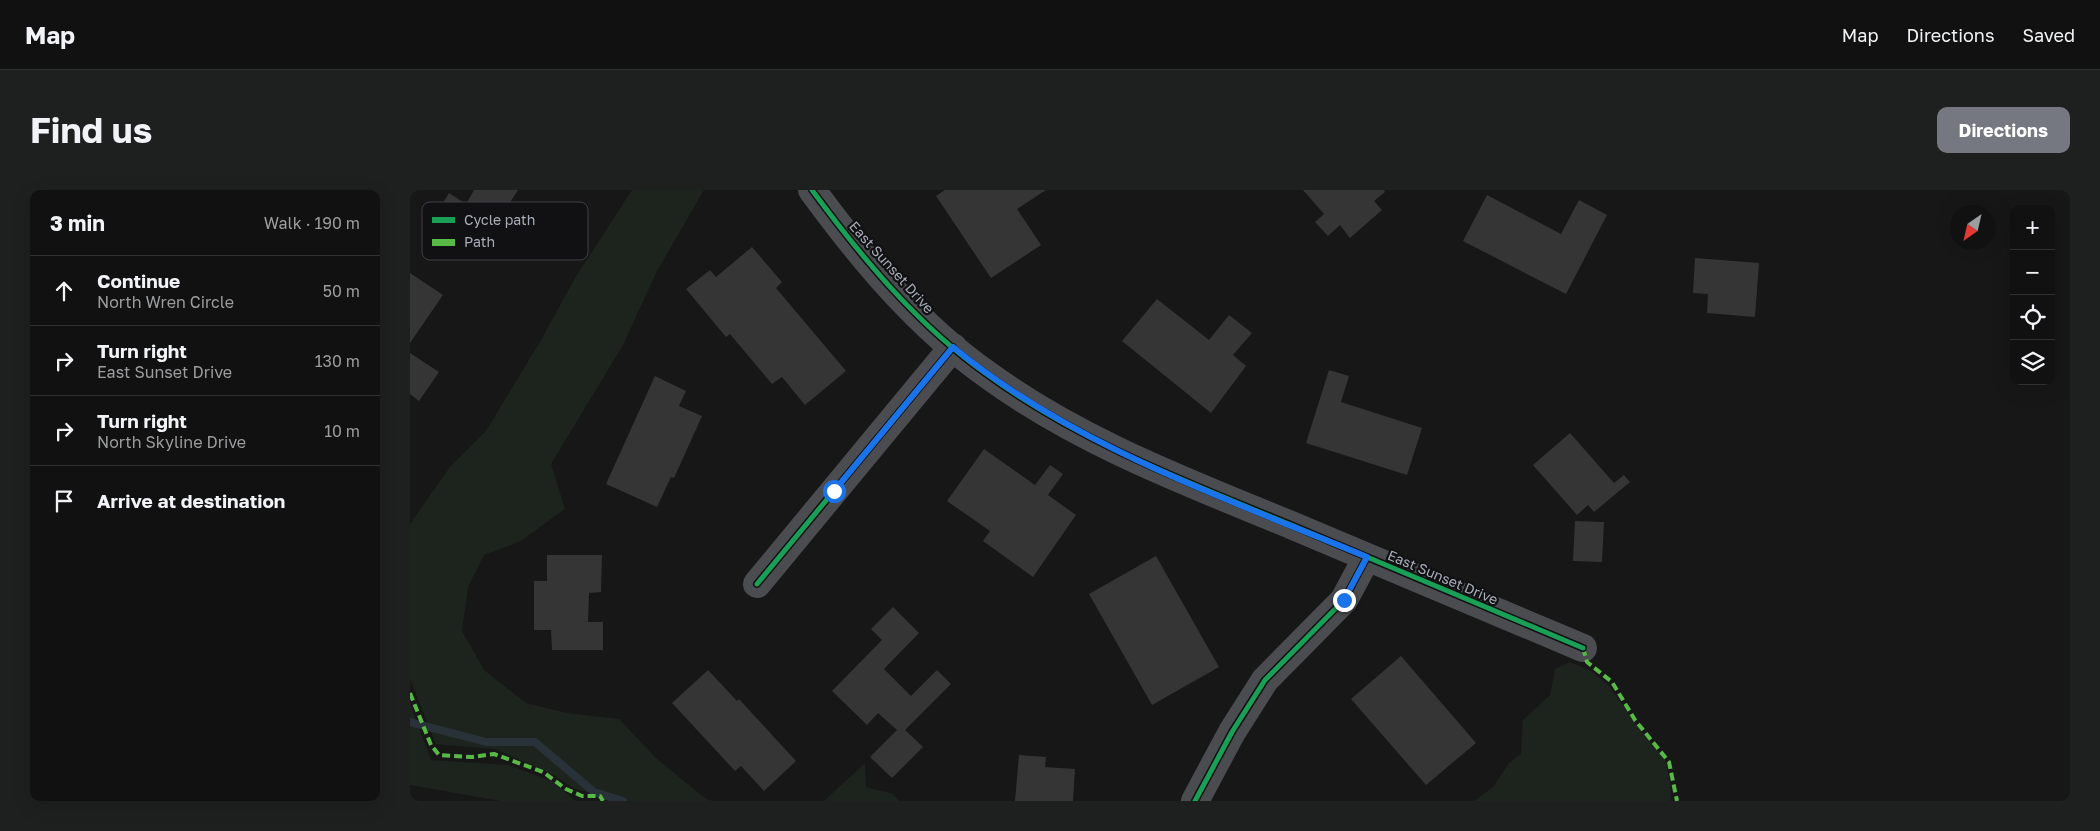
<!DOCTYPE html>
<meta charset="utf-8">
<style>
:root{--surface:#111;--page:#1e1f1f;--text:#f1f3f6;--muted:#9c9d9f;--line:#303131;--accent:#757880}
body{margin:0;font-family:"Golos Text",sans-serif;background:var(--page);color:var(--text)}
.controls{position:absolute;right:15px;top:15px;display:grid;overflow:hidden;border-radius:10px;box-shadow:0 5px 20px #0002}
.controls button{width:45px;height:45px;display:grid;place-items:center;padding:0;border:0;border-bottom:1px solid var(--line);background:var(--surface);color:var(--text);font:25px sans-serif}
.compass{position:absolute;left:1540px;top:15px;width:45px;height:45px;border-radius:50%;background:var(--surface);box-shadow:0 5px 20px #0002;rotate:214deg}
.stop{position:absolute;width:15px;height:15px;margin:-11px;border:4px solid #1a73e8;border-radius:50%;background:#fff}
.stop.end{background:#1a73e8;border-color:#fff;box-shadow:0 1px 5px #0008}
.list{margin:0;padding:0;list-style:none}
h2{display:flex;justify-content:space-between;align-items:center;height:65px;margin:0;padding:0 20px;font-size:21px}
h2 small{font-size:16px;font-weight:400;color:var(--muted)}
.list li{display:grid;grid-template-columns:32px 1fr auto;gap:15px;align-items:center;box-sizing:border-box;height:70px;padding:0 20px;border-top:1px solid var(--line)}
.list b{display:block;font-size:19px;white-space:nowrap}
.list p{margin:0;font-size:16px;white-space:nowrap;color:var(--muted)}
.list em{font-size:16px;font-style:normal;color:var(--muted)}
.icon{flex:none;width:28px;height:28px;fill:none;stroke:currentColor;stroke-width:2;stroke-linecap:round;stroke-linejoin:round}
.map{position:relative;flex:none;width:1660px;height:611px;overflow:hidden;border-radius:10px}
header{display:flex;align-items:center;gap:30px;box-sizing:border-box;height:70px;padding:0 25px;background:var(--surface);border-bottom:1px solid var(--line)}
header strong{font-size:24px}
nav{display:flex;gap:28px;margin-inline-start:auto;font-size:18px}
.intro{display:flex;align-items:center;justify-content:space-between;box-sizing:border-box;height:120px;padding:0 30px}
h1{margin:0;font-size:35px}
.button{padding:12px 22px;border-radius:10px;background:var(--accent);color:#fff;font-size:18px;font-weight:700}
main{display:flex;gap:30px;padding:0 30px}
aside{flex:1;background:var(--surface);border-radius:10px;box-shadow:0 5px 20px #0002}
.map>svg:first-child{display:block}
.green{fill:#1d241e}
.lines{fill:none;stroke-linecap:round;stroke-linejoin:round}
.stream{stroke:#2a3239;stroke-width:8}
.building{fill:#353536}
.minor{stroke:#4b4c50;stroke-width:28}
.quiet{stroke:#58b947;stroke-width:4;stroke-dasharray:8 4;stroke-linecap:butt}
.cycleway-casing{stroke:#111113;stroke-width:8}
.cycleway{stroke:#1a9f57;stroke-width:5}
.route{stroke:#1a73e8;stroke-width:6}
.labels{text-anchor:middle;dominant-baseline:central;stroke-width:4.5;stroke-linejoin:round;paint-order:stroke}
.street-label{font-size:14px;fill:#a8adb8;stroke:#111113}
.key{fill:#111113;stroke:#3e4045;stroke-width:1}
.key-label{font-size:14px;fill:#a8adb8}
</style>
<header>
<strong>Map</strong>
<nav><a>Map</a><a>Directions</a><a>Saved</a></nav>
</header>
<div class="intro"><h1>Find us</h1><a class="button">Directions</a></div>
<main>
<aside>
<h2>3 min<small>Walk · 190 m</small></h2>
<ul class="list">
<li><svg class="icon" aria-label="ahead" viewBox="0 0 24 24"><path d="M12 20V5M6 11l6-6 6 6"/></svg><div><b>Continue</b><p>North Wren Circle</p></div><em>50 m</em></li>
<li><svg class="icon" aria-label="right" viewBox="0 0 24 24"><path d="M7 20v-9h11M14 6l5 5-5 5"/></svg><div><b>Turn right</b><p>East Sunset Drive</p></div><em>130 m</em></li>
<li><svg class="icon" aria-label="right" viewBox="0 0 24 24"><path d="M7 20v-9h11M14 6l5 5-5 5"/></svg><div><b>Turn right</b><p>North Skyline Drive</p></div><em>10 m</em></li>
<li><svg class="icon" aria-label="arrive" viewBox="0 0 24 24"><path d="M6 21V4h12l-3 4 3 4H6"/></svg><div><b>Arrive at destination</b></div></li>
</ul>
</aside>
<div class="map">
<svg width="1660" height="611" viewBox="0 0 1660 611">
<rect width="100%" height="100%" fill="#171717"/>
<!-- green -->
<path class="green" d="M222 0H294L247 81 213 155 141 274 155 319 109 352 74 365 58 397 52 441 74 480 116 513 157 523 209 529 246 568 296 609 303 611H198L194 606 165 599 144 585 85 559 26 554 0 489V334L40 277 76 241 131 150 165 88Z
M1160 472 1181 481 1199 496 1234 545 1255 569 1260 593 1261 611H1064L1083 597 1099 573 1111 564 1113 530 1140 505 1145 479Z
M0 514 21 570 98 575 144 592 164 610 169 611H91L0 595Z
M455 573 456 597 483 604 489 611H414Z"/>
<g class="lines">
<!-- stream -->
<path class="stream" d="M0 532 76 552H125L184 602 213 611"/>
</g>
<!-- building -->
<path class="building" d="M64 0H108L72 56 25 26 39 3 56 14Z
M535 0H636L607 19 631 55 581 88 526 6Z
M893 0H974L975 2 964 11 972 20 940 48 930 35 918 46 905 32 914 24Z
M1077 5 1151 44 1169 10 1197 25 1156 104 1053 51Z
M342 57 372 92 366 98 436 181 395 215 372 187 362 194 320 144 316 147 276 99 300 80 306 87Z
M1285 68 1349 73 1345 127 1297 123 1298 104 1283 103Z
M0 83 33 105 0 153Z
M747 109 799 150 819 125 842 143 823 165 836 176 801 223 712 151Z
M0 163 29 182 9 211 0 204Z
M919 180 939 186 931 212 1012 238 997 285 896 253Z
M245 186 276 201 269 216 292 226 264 288 261 287 247 317 196 294Z
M1160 243 1204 293 1214 285 1220 292 1184 322 1178 315 1167 325 1123 275Z
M574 259 625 295 640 275 653 284 638 305 666 325 623 387 573 351 580 341 537 311Z
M1165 331 1194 332 1192 372 1163 371Z
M137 365H192L191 402 179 403 178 432H193V460H142L141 440H124V391H137Z
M746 366 809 477 742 515 679 404Z
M483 417 509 443 474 479 501 506 527 480 541 494 495 540 513 557 482 588 460 567 487 540 468 523 457 535 422 501 472 450 461 439Z
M991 466 1066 553 1016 595 941 509Z
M298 480 327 511 329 509 386 571 354 601 331 576 325 581 262 513Z
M609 565 636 567 635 577 665 579 663 611H605Z"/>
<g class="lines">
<!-- minor -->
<path class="minor" d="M402 0C452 68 508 136 578 185 670 252 777 292 881 335 979 376 1075 417 1173 458
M347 394 543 157
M785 611 822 542 855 490 934 410 957 367"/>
<!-- quiet -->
<path class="quiet" d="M1173 458 1177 472 1202 492 1225 530 1259 572 1267 611
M0 503 21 555 29 565 62 567 84 564 133 582 156 599 172 606H190L193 611"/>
<defs>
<path id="cycleway" d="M402 0C452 68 508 136 578 185 670 252 777 292 881 335 979 376 1075 417 1173 458
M347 394 543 157
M785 611 822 542 855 490 934 410 957 367"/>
</defs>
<!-- cycleway casing -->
<use href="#cycleway" class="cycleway-casing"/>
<!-- cycleway -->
<use href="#cycleway" class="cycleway"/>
</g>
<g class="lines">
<!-- route -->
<path class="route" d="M424 301 543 157C664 257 814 307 957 367L934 410"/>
</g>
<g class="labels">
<!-- street labels -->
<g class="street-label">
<text transform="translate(482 77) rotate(48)">East Sunset Drive</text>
<text transform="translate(1033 387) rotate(23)">East Sunset Drive</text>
</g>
</g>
<!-- legend -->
<rect x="12" y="12" width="166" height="58" rx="8" class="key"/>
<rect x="22" y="27" width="23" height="6" fill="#1a9f57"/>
<rect x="22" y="49" width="23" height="7" fill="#58b947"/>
<g class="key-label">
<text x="54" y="35">Cycle path</text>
<text x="54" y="57">Path</text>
</g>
</svg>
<div class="controls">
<button>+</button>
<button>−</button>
<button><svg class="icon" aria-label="locate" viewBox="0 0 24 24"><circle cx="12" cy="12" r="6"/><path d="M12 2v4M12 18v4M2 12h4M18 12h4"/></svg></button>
<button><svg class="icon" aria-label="layers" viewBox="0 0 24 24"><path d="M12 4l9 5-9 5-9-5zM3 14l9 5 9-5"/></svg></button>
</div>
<svg class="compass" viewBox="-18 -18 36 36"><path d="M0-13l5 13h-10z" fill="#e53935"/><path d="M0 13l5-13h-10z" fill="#9c9d9f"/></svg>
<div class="stop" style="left:424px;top:301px"></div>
<div class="stop end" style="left:934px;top:410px"></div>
</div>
</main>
